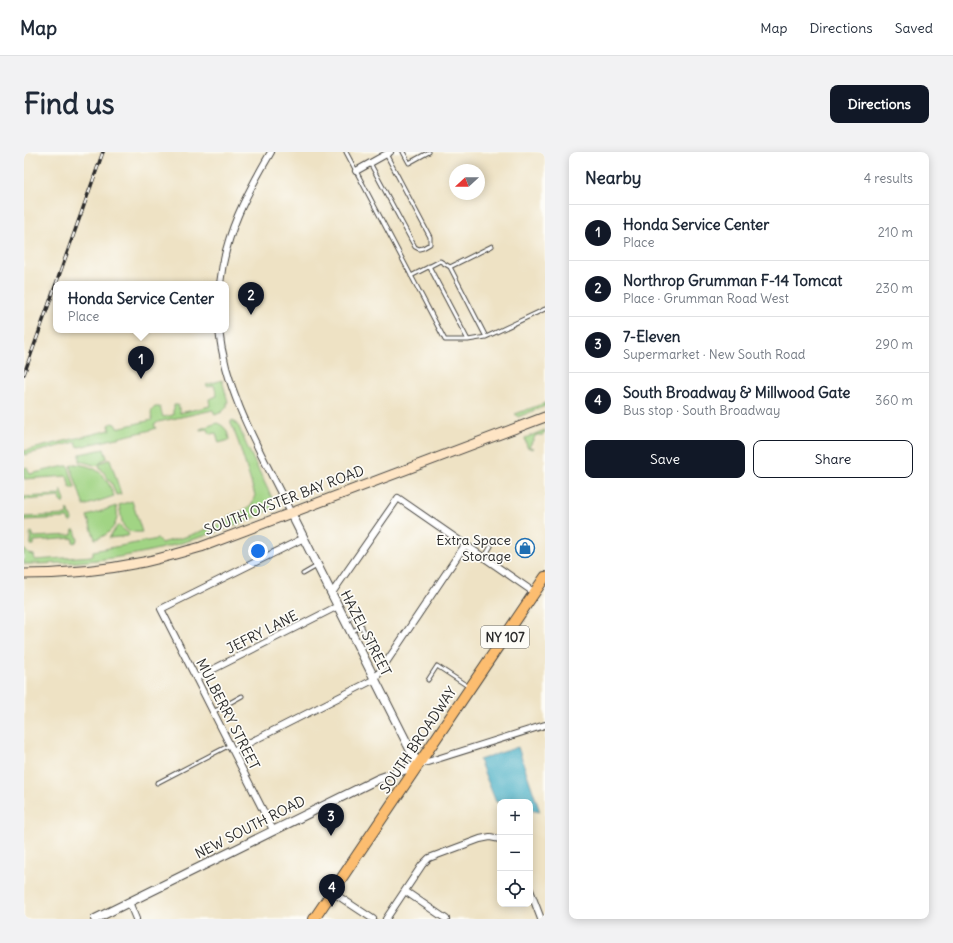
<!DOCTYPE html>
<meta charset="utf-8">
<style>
:root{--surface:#fff;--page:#f2f2f3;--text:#1f2937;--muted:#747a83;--line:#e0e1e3;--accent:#111827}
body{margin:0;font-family:Delius,sans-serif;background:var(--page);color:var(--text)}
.controls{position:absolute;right:12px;bottom:12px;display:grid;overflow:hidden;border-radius:8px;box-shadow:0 2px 10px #0003}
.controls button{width:36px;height:36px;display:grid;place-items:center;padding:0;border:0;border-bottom:1px solid var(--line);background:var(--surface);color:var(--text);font:20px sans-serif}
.compass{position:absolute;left:425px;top:12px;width:36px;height:36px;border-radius:50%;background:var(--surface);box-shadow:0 2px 10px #0003;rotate:249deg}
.you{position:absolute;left:234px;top:399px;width:14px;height:14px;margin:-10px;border:3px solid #fff;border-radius:50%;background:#1a73e8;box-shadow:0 0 0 6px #1a73e833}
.badge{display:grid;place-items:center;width:26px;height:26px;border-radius:50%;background:var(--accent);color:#fff;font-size:13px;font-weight:700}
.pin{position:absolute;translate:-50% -33px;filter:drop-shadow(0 1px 2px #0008)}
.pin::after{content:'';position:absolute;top:21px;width:14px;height:12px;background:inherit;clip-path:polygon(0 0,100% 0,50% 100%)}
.popup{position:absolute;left:29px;top:129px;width:176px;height:52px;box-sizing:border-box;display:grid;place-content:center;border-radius:8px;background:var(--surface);filter:drop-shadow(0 1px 3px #0005);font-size:13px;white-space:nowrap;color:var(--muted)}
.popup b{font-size:15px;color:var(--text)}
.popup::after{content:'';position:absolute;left:50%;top:100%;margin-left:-8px;border:8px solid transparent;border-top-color:var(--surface)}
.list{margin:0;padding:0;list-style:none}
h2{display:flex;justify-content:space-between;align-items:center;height:52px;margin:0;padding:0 16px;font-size:17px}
h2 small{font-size:13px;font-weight:400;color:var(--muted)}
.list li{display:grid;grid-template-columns:26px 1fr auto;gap:12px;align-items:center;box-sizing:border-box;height:56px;padding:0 16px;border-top:1px solid var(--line)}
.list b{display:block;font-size:15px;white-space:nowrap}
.list p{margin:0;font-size:13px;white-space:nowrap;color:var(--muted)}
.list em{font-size:13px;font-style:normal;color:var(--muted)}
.actions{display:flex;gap:8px;padding:12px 16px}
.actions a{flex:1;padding:9px 0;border:1px solid var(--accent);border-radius:8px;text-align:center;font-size:14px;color:var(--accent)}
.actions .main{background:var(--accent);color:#fff}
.icon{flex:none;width:22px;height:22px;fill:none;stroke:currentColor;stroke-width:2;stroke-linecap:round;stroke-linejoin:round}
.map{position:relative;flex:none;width:521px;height:767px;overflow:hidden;border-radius:8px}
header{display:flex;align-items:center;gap:24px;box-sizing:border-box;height:56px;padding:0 20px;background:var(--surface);border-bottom:1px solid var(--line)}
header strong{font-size:19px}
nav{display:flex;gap:22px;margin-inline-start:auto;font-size:14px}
.intro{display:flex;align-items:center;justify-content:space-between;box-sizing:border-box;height:96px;padding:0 24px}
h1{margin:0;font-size:28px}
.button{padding:10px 18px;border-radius:8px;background:var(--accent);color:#fff;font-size:14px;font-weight:700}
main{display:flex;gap:24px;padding:0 24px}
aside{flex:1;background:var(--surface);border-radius:8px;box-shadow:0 2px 10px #0003}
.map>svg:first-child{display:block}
.green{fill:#a1d484;stroke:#668058}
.water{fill:#44adc4;stroke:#386c78}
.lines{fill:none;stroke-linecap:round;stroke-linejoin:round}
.service-casing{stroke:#484642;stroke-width:5}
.minor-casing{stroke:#484642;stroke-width:8}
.tertiary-casing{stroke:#484642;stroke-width:10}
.secondary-casing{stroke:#484642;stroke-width:11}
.primary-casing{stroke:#484642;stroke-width:12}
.service{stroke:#fff;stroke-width:3}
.minor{stroke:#fff;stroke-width:6}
.tertiary{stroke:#fff;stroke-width:8}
.secondary{stroke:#fee5c5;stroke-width:9}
.primary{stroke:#fcbd6f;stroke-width:10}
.rail-casing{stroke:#2b2b2b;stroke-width:3.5}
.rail{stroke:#fdfcf7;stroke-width:2;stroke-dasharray:6;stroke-linecap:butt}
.labels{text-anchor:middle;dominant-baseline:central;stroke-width:3.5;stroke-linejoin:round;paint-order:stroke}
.shield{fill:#fdfcf7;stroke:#6a6a68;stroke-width:1}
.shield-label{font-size:13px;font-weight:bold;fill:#2b2b2b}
.street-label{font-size:14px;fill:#2b2b2b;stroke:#fdfcf7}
.poi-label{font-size:14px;fill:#2b2b2b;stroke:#fdfcf7;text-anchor:end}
</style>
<header>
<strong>Map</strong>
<nav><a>Map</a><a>Directions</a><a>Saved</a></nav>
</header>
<div class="intro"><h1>Find us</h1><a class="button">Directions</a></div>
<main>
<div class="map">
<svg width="521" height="767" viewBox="0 0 521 767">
<rect width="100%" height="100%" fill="#fdfcf7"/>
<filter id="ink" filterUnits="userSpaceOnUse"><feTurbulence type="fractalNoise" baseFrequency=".025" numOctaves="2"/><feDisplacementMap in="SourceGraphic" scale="8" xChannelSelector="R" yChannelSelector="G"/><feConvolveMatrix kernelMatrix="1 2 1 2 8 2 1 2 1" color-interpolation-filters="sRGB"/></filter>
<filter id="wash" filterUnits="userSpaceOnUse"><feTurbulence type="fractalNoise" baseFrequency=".012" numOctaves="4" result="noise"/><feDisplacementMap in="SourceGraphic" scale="16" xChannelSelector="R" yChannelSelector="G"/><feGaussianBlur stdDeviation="0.9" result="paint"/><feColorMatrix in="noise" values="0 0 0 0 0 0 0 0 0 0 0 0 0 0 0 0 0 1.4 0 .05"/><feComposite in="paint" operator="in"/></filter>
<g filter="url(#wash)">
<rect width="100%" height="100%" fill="#eee2c4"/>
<!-- green -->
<path class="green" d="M198 228 204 250H203V255L198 260 191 263 189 258 134 270 130 273 132 276 127 278 55 295 53 294 52 290 0 303V299L86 278 85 273 88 271 91 272 93 276 128 268C127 262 126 259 131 255H136L139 265 149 263V258L150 257V253H154L156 261 186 254 185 247 193 244 190 233 184 235 182 233Z
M521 251V254L494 265 491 262Z
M209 268 215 275 222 292 249 348 246 351 248 356C234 366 216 371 200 377 132 402 72 412 0 412V397L5 402 10 403 11 408 69 404V399L134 387 137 391 161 385 205 369V364L221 358 227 354 231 343 215 292 207 271V269Z
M193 271C201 274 204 279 205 288L195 291 192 281 186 282 184 277 176 278V277Z
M521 278 519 283H512L505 295 510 296 508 297 503 295 501 286Z
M80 297 83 306 78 309 73 314 56 309V302Z
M86 307 97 342 92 343 88 332 75 314 77 311Z
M51 312C74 314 82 323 90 344L60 354 47 315 48 313Z
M41 314H44L45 316 51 336H46L43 324 0 327V316L3 315 6 322Z
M37 337 41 348 40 350H37L36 345 0 348V345L36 343Z
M108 349 118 380C95 382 99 369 95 353Z
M92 354C97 370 86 384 71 387L63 364Z
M44 357 48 368 47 370 45 369 44 366 0 368V365L43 363Z
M94 373 105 382 104 384 85 386Z
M49 378H51L54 388 51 391 49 390V386L10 389V393H7L6 381 8 380 10 385 48 383Z"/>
<!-- water -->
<path class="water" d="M494 595 516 660 506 658V650H472L455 608Z"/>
</g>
<g filter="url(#ink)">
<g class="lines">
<defs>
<path id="service" d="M322 0 421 188H444L462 185 521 157
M379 0 385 11 405 0
M346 11 391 95 395 97 399 96 406 92V85L362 2
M405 114 444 188
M426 115 462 185
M387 124 416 109 426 115 468 94
M460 406 467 394
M279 422 293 414
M322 468 329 464 332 465 345 488 344 493 336 497
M327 480 338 474
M404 528 413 514 445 535
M189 560 218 544
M133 631 206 593"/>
<path id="minor" d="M332 19 366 0
M196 132C201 82 222 43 247 0
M195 178C202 244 238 302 267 361
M308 441 374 346 511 441
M172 526 314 454
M209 599 351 527 441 393
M394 613 521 573
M249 678 137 457 280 386
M506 738 517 767
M381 739 422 767
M308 740 349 767
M105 750 112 767
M362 767 398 713 405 706 456 687 466 685 476 687"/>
<path id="tertiary" d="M71 767 354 627 394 613 267 361"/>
<path id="secondary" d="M0 422C40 422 81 418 120 410 139 406 158 400 177 395L521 265"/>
<path id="primary" d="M290 767 521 425"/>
</defs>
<!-- service casing -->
<use href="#service" class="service-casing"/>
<!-- minor casing -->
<use href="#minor" class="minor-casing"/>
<!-- tertiary casing -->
<use href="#tertiary" class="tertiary-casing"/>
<!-- secondary casing -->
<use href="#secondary" class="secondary-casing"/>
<!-- primary casing -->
<use href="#primary" class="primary-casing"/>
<!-- service -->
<use href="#service" class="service"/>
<!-- minor -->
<use href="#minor" class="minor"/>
<!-- tertiary -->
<use href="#tertiary" class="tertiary"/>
<!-- secondary -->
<use href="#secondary" class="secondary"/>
<!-- primary -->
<use href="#primary" class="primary"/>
<defs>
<path id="rail" d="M0 222 79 0"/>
</defs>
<!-- rail casing -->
<use href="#rail" class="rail-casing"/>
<!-- rail -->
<use href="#rail" class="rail"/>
</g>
</g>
<!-- icons -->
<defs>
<symbol id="shop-ring" viewBox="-11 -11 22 22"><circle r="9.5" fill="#fdfcf7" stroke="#1f6fb2" stroke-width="1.5"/><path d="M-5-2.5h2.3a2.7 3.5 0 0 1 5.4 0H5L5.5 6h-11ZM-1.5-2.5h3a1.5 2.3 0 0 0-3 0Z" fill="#1f6fb2"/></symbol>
</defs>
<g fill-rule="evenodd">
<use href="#shop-ring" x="490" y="385" width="22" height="22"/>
</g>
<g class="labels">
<!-- shield labels -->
<rect class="shield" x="457" y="474" width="48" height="22" rx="3"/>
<g class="shield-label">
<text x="481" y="485">NY 107</text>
</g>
<!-- street labels -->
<g class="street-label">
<text transform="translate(260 348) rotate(-21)">SOUTH OYSTER BAY ROAD</text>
<text transform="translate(238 480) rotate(-27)">JEFRY LANE</text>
<text transform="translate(342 481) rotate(63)">HAZEL STREET</text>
<text transform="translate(204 562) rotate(63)">MULBERRY STREET</text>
<text transform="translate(394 588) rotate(-56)">SOUTH BROADWAY</text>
<text transform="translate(226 675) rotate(-27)">NEW SOUTH ROAD</text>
</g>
<!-- poi labels -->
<g class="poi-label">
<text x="487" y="388">Extra Space<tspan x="487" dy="16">Storage</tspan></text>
</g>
</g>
</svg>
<div class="controls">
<button>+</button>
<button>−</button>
<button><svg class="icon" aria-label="locate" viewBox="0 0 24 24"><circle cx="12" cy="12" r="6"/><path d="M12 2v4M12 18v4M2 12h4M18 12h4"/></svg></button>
</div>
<svg class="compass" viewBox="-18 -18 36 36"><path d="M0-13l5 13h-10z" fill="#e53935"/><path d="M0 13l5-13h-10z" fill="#747a83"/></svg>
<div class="you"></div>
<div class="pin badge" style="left:117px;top:227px">1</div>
<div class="popup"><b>Honda Service Center</b>Place</div>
<div class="pin badge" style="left:227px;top:163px">2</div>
<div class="pin badge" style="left:307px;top:684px">3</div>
<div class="pin badge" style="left:308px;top:755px">4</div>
</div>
<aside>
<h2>Nearby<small>4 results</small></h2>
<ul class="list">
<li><span class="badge">1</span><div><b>Honda Service Center</b><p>Place</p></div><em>210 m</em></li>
<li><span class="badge">2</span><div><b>Northrop Grumman F-14 Tomcat</b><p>Place · Grumman Road West</p></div><em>230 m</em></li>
<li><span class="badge">3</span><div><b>7-Eleven</b><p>Supermarket · New South Road</p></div><em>290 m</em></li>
<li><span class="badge">4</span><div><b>South Broadway &amp; Millwood Gate</b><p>Bus stop · South Broadway</p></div><em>360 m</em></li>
</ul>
<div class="actions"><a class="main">Save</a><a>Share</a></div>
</aside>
</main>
